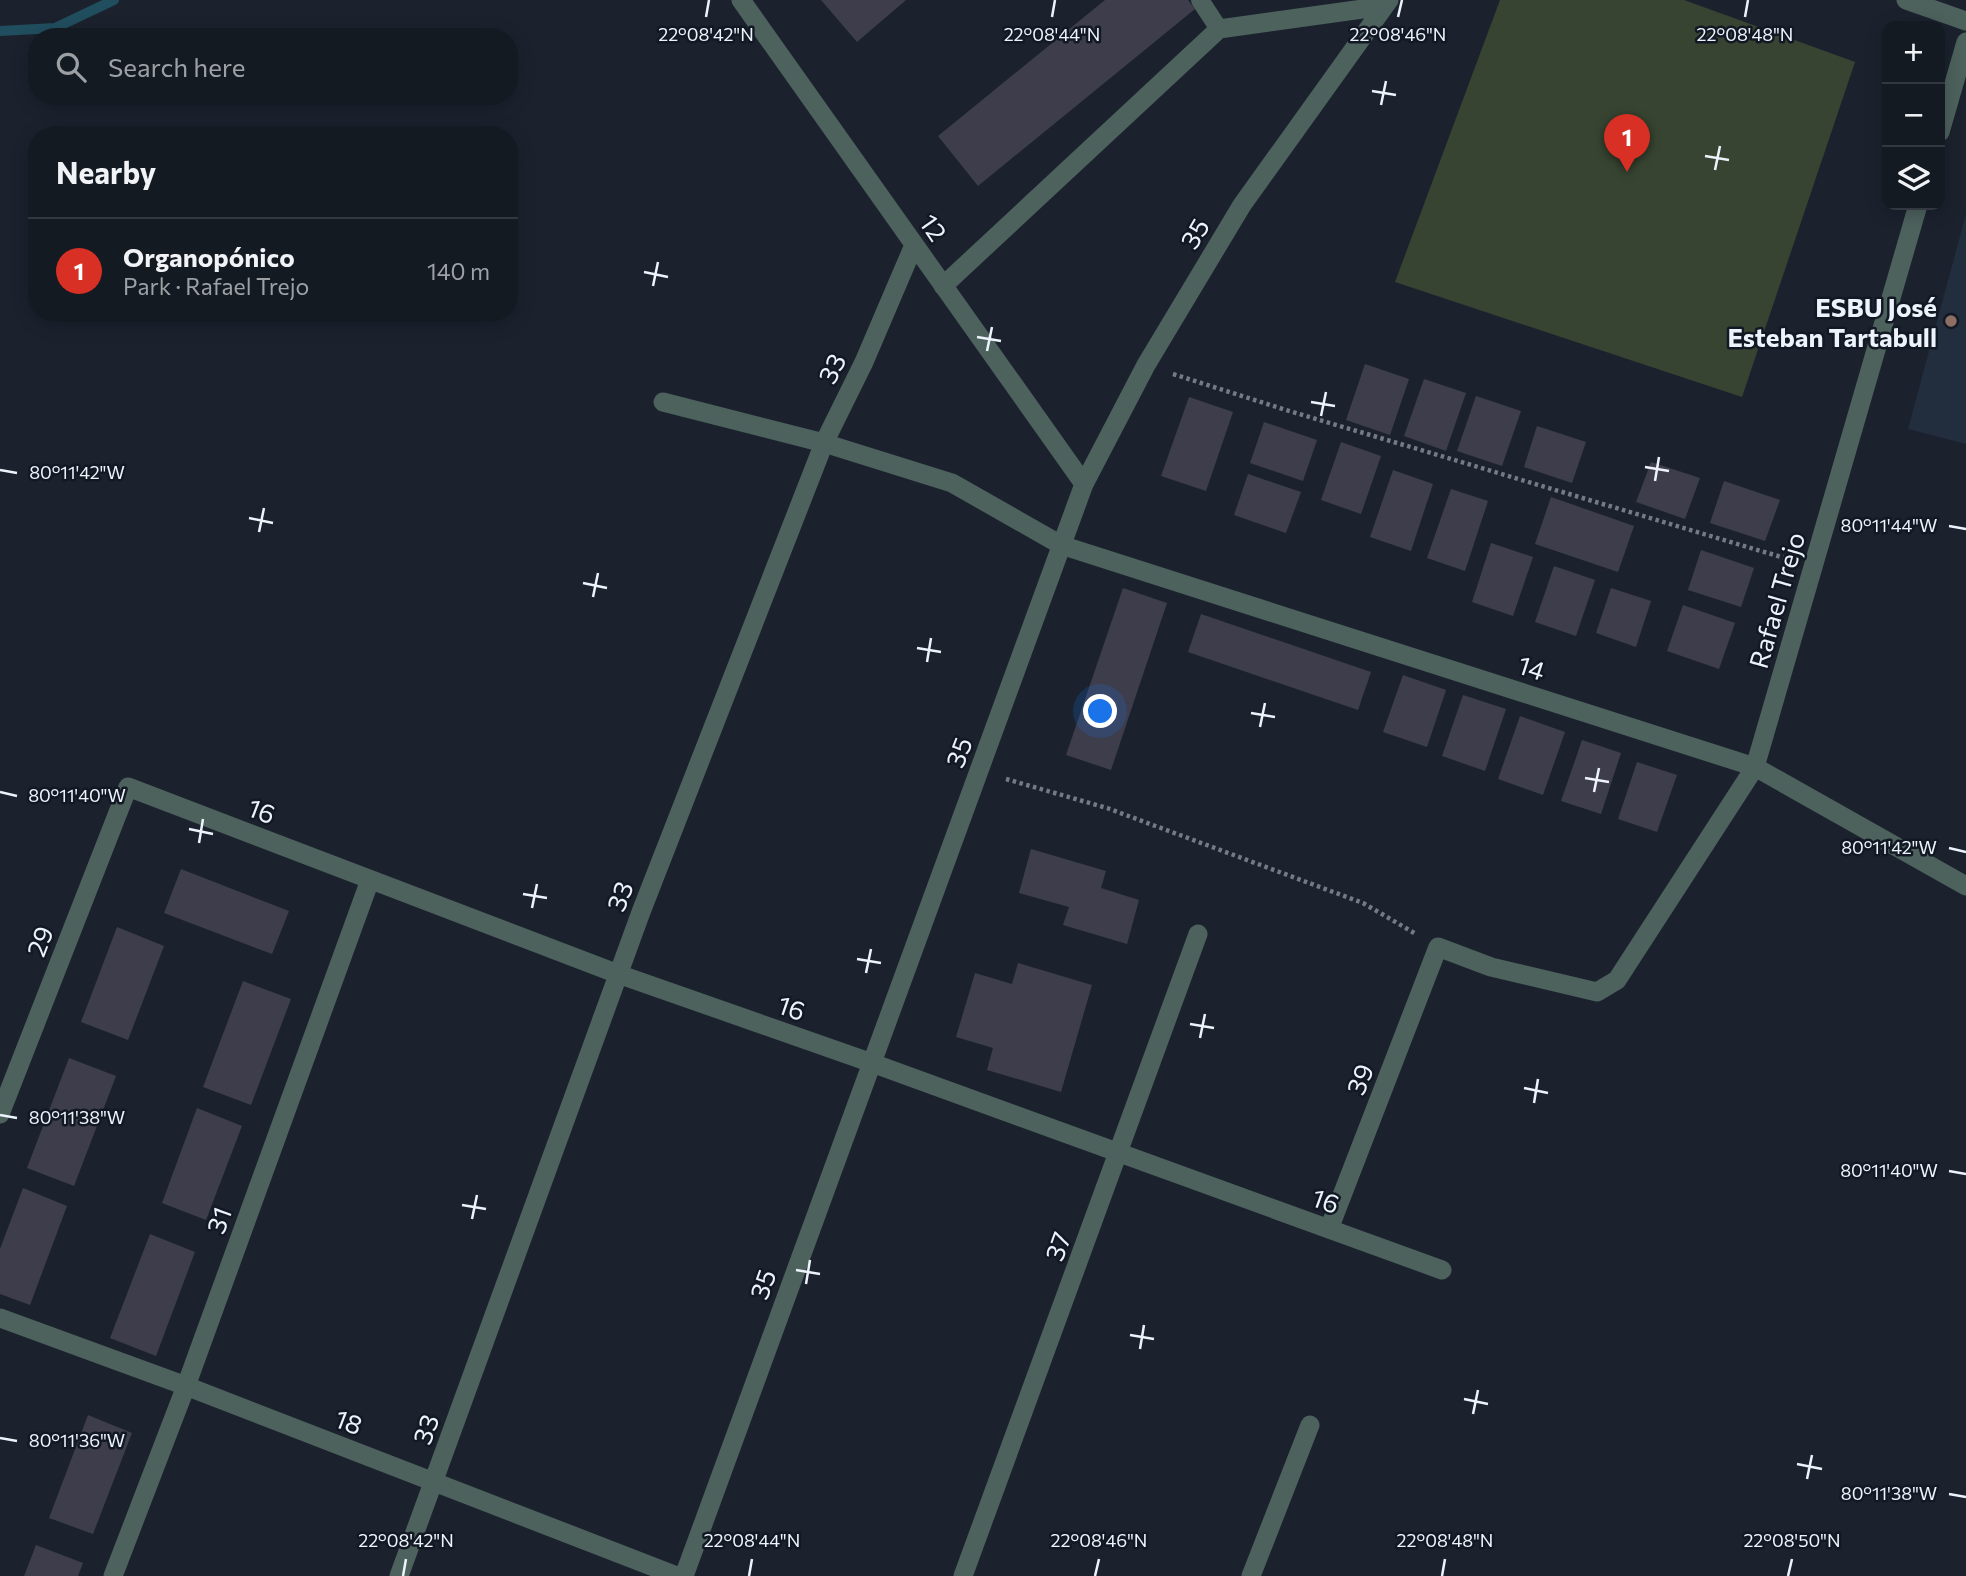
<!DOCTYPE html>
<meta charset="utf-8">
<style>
:root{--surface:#141a22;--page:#1d232a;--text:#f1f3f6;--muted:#9da1a5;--line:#333840;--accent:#d93025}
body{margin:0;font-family:Commissioner,sans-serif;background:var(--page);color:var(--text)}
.controls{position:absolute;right:21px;top:21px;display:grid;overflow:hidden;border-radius:14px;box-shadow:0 4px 18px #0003}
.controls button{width:63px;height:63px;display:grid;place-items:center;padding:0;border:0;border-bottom:2px solid var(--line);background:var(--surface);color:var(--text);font:35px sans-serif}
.you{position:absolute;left:1101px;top:712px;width:24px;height:24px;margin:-18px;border:5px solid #fff;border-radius:50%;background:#1a73e8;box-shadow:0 0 0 10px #1a73e833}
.badge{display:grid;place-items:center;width:46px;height:46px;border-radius:50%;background:var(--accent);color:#fff;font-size:23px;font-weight:700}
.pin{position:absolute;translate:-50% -58px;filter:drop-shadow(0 2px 4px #0008)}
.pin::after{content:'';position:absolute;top:37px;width:24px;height:21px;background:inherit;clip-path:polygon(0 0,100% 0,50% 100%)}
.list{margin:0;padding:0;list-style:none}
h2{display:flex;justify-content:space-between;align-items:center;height:91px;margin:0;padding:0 28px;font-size:30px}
h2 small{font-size:23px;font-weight:400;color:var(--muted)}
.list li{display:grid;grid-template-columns:46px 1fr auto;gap:21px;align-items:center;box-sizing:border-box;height:105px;padding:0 28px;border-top:2px solid var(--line)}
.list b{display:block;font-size:26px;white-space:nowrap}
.list p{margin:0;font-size:23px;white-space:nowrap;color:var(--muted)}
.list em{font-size:23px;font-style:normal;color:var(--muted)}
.icon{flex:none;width:38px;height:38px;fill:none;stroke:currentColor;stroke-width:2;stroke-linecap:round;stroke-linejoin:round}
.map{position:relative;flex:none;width:1966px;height:1576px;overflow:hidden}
.search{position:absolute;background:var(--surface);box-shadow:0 4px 18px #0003;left:28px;top:28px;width:490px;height:77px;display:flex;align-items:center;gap:18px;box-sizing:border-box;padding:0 24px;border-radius:28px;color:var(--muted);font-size:26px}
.panel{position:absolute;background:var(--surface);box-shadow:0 4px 18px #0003;left:28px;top:126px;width:490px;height:196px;border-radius:28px}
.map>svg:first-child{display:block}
.built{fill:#222d3e}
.green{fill:#374431}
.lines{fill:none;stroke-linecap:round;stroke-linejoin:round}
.stream{stroke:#214e5f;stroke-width:10}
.building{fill:#3e3d4c}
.path{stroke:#757b86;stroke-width:4.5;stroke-dasharray:3.5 3.5;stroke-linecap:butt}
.service{stroke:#4d615d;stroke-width:18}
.minor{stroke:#4d615d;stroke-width:19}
.ticks{fill:none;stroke:#edf3fb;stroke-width:2.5}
.education-dot{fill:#8d6e63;stroke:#121924;stroke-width:2.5}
.labels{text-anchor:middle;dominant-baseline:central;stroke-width:5;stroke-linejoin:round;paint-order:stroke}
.street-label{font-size:26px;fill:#edf3fb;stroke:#121924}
.poi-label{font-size:26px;font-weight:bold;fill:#edf3fb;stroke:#121924;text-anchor:end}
.ticks-label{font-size:18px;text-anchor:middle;fill:#edf3fb;stroke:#121924;stroke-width:5;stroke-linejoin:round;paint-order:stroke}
</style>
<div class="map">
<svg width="1966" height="1576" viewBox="0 0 1966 1576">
<rect width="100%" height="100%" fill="#1b222e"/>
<!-- built -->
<path class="built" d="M1966 214V444L1908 429Z"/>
<!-- green -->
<path class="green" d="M1500 0H1684L1855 62 1742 397 1395 282Z"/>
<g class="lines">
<!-- stream -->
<path class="stream" d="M0 31 55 28 114 0"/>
</g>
<!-- building -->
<path class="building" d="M821 0H906L857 42Z
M1105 0H1188L1195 9 978 186 938 136Z
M1365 364 1409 379 1390 435 1346 420Z
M1424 379 1466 393 1446 451 1404 436Z
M1476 396 1521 411 1502 466 1457 451Z
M1189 397 1233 412 1206 491 1161 476Z
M1264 422 1317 440 1303 481 1250 463Z
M1537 426 1586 442 1572 483 1524 467Z
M1341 442 1381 456 1361 514 1321 500Z
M1651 462 1700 478 1685 519 1636 502Z
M1393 470 1433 484 1411 551 1370 537Z
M1248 474 1301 492 1286 533 1234 515Z
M1724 481 1780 500 1765 541 1710 523Z
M1451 489 1488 501 1465 571 1427 558Z
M1551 497 1634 526 1618 572 1535 544Z
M1491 543 1533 557 1513 616 1472 602Z
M1701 550 1754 568 1741 607 1688 590Z
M1554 566 1595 580 1576 636 1535 622Z
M1123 588 1167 603 1111 770 1066 755Z
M1611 588 1651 601 1636 647 1596 633Z
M1683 605 1735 623 1719 669 1667 651Z
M1201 614 1371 672 1358 710 1188 652Z
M1403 675 1446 690 1427 747 1383 732Z
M1463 695 1506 709 1485 771 1442 756Z
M1520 716 1565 732 1543 795 1498 779Z
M1582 740 1621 753 1601 814 1561 801Z
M1637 762 1677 775 1657 832 1618 819Z
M1031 849 1106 871 1101 888 1139 900 1127 944 1063 925 1069 907 1019 893Z
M181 869 289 911 272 954 164 913Z
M117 927 164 946 128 1040 81 1022Z
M1018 963 1092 985 1061 1092 987 1070 993 1048 956 1037 975 973 1012 984Z
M243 981 291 999 251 1105 203 1087Z
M69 1058 116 1076 74 1186 27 1168Z
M197 1108 242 1126 206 1220 162 1203Z
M23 1188 67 1206 30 1305 0 1294V1249Z
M150 1234 195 1252 156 1356 110 1338Z
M88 1415 132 1433 93 1534 49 1518Z
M36 1545 83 1563 78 1576H24Z"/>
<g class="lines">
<!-- path -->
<path class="path" d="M1173 374 1286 410 1788 559
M1006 779 1107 808 1363 903 1416 934"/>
<!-- service -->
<path class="service" d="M1200 0 1219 29"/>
<!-- minor -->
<path class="minor" d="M741 0 1084 484
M1906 0 1966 21
M1940 132 1966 42
M943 286 1219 29 1384 6
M663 402 824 443 952 483 1061 545 1755 767 1966 886
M0 1114 128 787 618 974 872 1063 1442 1270
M1329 1229 1438 947 1491 967 1597 992 1617 980 1755 767 1918 205
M0 1318 186 1386 677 1576
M113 1576 186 1386 370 880
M399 1576 641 912 824 443 864 362 914 245
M684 1576 1084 484 1146 365 1242 205 1389 0
M963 1576 1198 934
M1251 1576 1310 1425"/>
</g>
<!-- ticks -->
<path class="ticks" d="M706 17 709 0M1052 17 1055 0M1398 17 1402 0M1745 17 1748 0M1372 91 1396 95M1381 105 1386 81M1705 156 1729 160M1715 170 1720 146M644 272 668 277M653 286 658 262M977 337 1001 341M987 351 992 327M1311 402 1335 406M1321 416 1326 392M1645 467 1669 471M0 470 17 473M1655 481 1659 457M249 518 273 523M1949 526 1966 529M259 532 264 508M583 583 607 588M593 597 598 573M917 648 941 652M927 662 931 638M1251 713 1275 717M1260 727 1265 703M1585 778 1609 782M0 792 17 796M1594 792 1599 768M189 829 213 834M199 843 203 819M1949 848 1966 852M523 894 547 898M532 908 537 884M857 959 881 963M866 973 871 949M1190 1024 1214 1028M1200 1038 1205 1014M1524 1088 1548 1093M1534 1103 1538 1079M0 1115 17 1118M1949 1171 1966 1174M462 1205 486 1209M472 1219 477 1195M796 1270 820 1274M806 1284 810 1260M1130 1335 1154 1339M1140 1349 1144 1325M1464 1399 1488 1404M1473 1414 1478 1390M0 1438 17 1441M1797 1464 1822 1469M1807 1479 1812 1455M1949 1494 1966 1497M403 1576 406 1559M749 1576 752 1559M1095 1576 1099 1559M1442 1576 1445 1559M1788 1576 1792 1559"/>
<!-- markers -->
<circle class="education-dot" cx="1951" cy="321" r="7"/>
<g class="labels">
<!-- street labels -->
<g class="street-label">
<text transform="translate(934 227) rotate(55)">12</text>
<text transform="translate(1194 233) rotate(-59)">35</text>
<text transform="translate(831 368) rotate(-64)">33</text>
<text transform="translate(1776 600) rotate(-74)">Rafael Trejo</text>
<text transform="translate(1532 667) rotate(18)">14</text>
<text transform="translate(958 752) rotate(-69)">35</text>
<text transform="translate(262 810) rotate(21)">16</text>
<text transform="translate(619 896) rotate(-69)">33</text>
<text transform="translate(39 941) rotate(-69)">29</text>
<text transform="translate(792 1007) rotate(19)">16</text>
<text transform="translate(1359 1079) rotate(-69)">39</text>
<text transform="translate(1326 1200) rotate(20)">16</text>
<text transform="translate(218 1220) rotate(-70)">31</text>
<text transform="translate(1057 1246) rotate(-70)">37</text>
<text transform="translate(762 1284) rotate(-70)">35</text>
<text transform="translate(349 1421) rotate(21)">18</text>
<text transform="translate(425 1429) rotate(-70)">33</text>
</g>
<!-- poi labels -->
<g class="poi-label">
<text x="1937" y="306">ESBU José<tspan x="1937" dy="30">Esteban Tartabull</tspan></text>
</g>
</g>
<g class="ticks-label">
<text x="706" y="41">22°08'42"N</text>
<text x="1052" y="41">22°08'44"N</text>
<text x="1398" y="41">22°08'46"N</text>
<text x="1745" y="41">22°08'48"N</text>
<text x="77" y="479">80°11'42"W</text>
<text x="1889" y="532">80°11'44"W</text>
<text x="77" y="802">80°11'40"W</text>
<text x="1889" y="854">80°11'42"W</text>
<text x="77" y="1124">80°11'38"W</text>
<text x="1889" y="1177">80°11'40"W</text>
<text x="77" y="1447">80°11'36"W</text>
<text x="1889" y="1500">80°11'38"W</text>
<text x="406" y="1547">22°08'42"N</text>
<text x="752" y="1547">22°08'44"N</text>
<text x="1099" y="1547">22°08'46"N</text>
<text x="1445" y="1547">22°08'48"N</text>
<text x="1792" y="1547">22°08'50"N</text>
</g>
</svg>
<div class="controls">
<button>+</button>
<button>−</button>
<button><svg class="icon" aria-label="layers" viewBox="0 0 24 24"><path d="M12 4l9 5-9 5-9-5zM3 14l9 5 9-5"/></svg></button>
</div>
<div class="you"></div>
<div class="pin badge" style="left:1627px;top:172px">1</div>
<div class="search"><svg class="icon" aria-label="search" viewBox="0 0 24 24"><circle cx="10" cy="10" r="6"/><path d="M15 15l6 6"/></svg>Search here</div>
<section class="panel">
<h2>Nearby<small></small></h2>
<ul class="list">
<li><span class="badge">1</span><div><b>Organopónico</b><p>Park · Rafael Trejo</p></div><em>140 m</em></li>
</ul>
</section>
</div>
